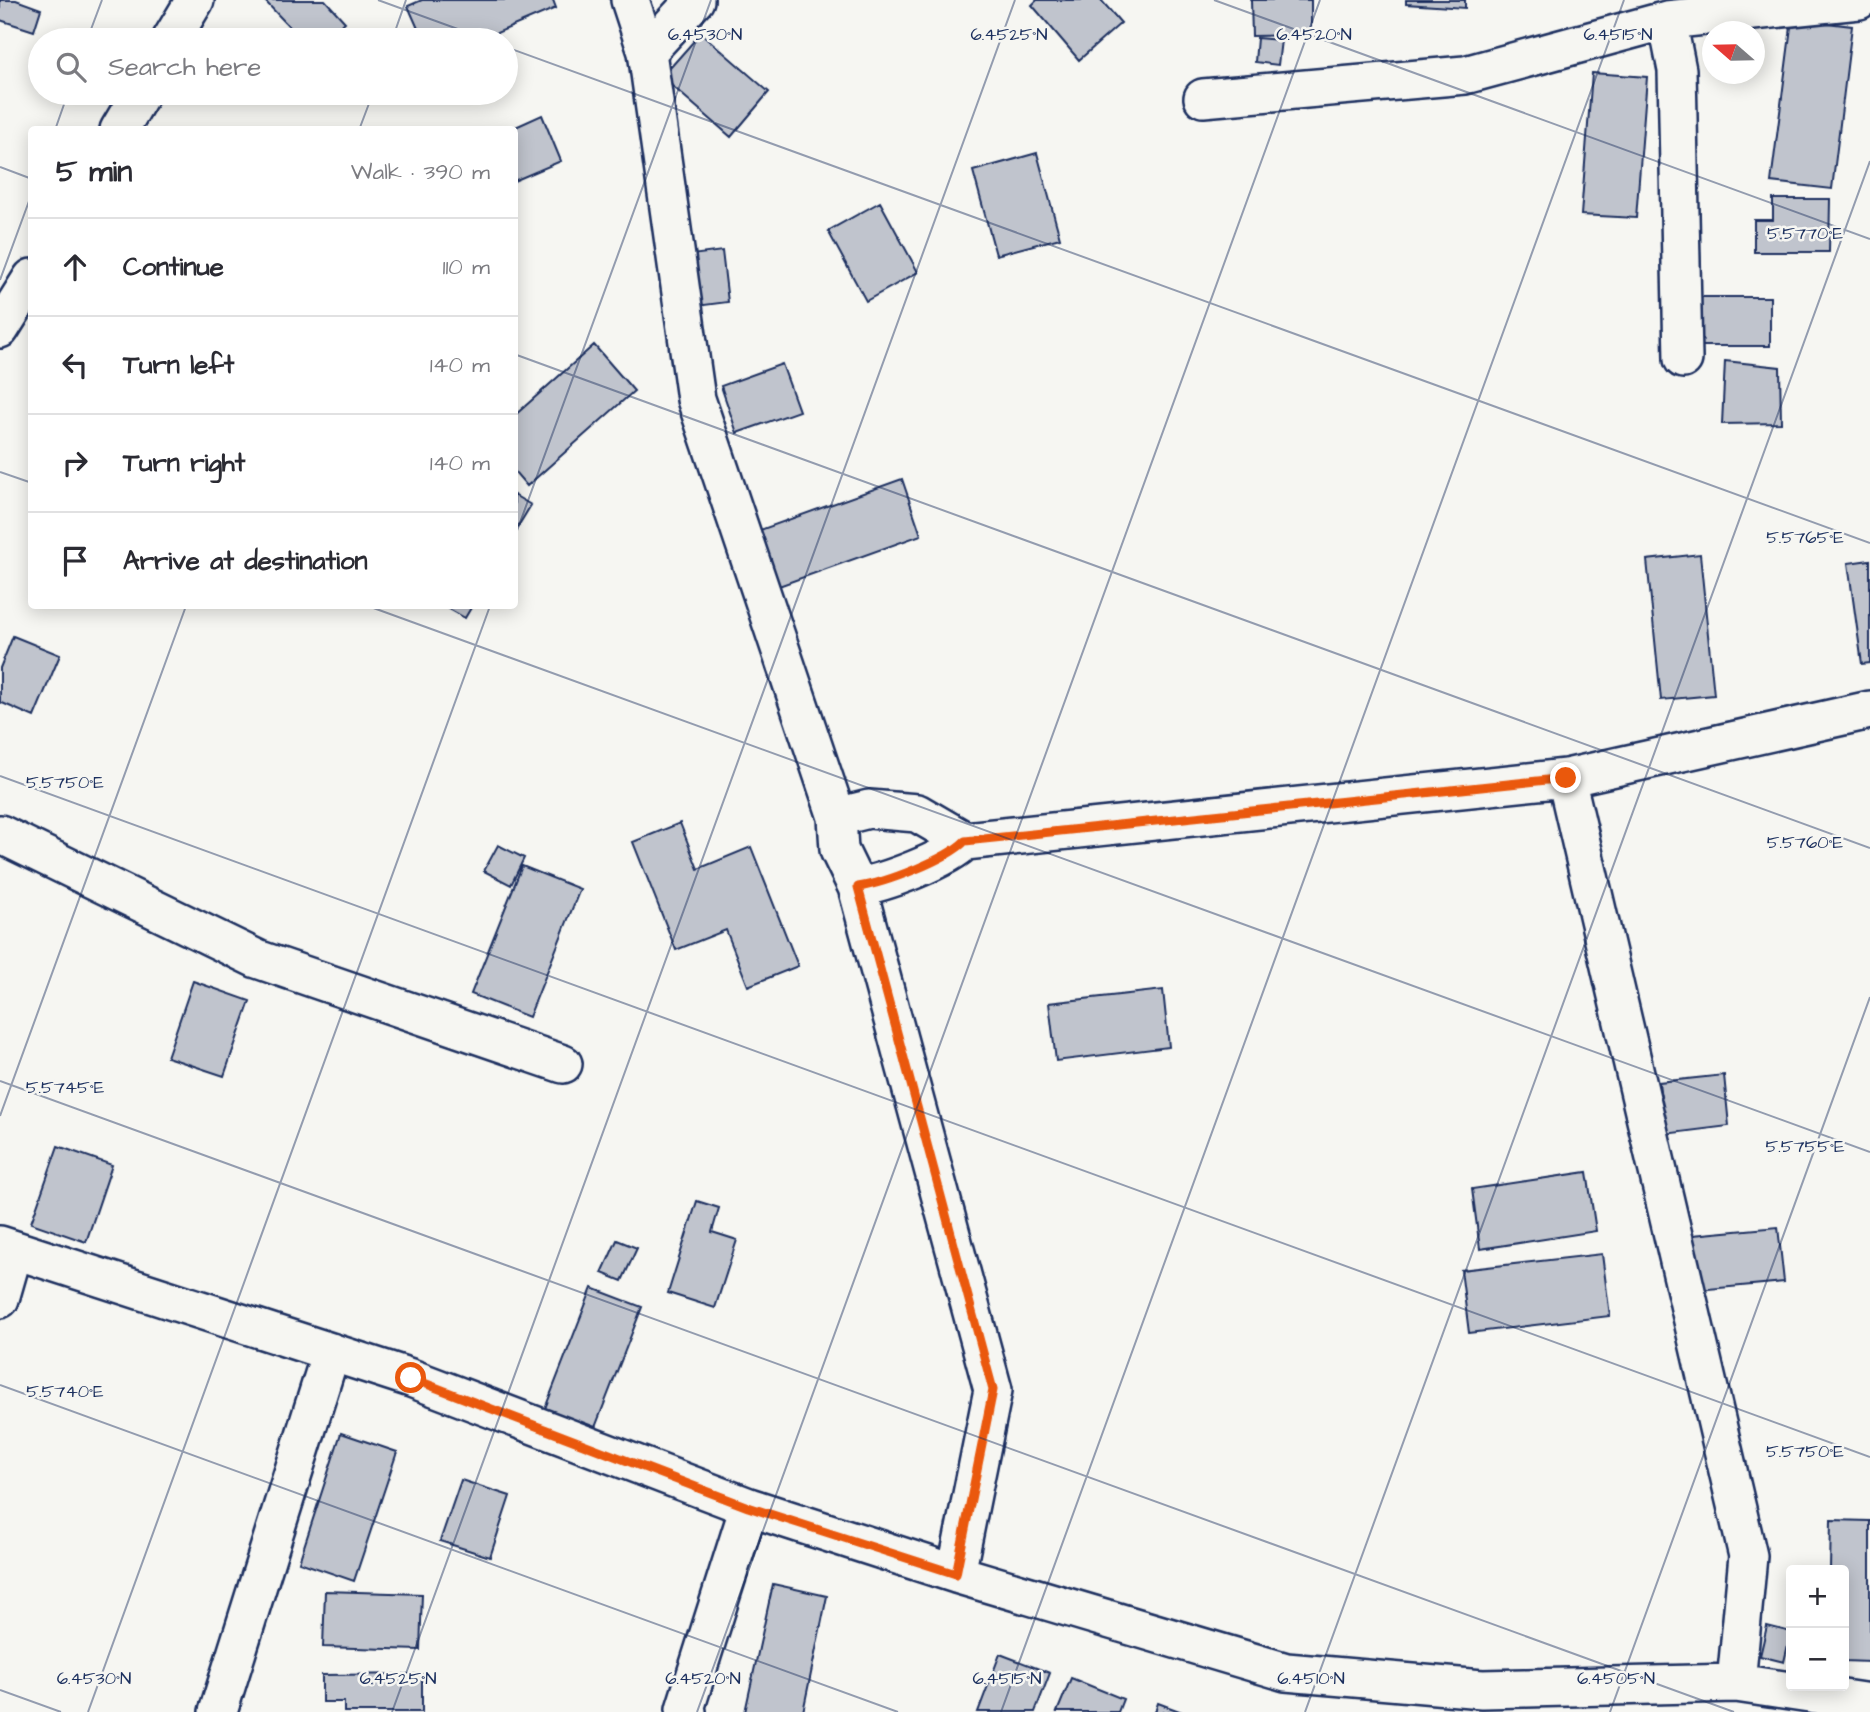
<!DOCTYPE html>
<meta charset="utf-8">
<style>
:root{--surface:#fff;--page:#f7f7f7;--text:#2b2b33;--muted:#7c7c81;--line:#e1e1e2}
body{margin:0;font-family:"Architects Daughter",sans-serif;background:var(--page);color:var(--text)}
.controls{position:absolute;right:21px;bottom:21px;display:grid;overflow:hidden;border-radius:7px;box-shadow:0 4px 18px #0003}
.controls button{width:63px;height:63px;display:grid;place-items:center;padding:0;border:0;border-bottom:2px solid var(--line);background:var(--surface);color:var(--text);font:35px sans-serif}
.compass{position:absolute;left:1702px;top:21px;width:63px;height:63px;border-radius:50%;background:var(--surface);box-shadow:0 4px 18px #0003;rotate:290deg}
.stop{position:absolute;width:21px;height:21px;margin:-16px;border:5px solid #ea580c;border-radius:50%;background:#fff}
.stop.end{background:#ea580c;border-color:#fff;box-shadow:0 2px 7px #0008}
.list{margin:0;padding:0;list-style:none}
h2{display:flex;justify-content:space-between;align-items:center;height:91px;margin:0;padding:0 28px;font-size:30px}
h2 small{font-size:23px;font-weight:400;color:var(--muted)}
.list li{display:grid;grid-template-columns:46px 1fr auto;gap:21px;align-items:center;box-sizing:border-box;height:98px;padding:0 28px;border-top:2px solid var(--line)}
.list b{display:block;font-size:26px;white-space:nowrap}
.list em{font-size:23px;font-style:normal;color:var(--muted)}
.icon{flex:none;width:38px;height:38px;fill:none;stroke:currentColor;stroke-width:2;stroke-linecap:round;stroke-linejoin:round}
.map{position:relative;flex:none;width:1870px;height:1712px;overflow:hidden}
.search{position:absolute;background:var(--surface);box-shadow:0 4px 18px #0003;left:28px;top:28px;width:490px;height:77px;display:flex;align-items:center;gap:18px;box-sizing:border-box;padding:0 24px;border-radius:38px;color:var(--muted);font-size:26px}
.panel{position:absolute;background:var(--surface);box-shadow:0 4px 18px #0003;left:28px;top:126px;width:490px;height:483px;border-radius:7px}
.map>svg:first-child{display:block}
.building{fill:#c0c4cd;stroke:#1b2f5e;stroke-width:2}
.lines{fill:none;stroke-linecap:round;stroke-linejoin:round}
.minor-casing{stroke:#1b2f5e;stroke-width:42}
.minor{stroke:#f6f6f2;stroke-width:37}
.route{stroke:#ea580c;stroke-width:9}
.ticks{fill:none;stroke:#1b2f5e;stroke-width:2;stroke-opacity:0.45}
.ticks-label{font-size:18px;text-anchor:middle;fill:#1b2f5e;stroke:#f6f6f2;stroke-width:5;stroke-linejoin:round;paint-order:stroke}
</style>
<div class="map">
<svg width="1870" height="1712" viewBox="0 0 1870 1712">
<rect width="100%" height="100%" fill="#f6f6f2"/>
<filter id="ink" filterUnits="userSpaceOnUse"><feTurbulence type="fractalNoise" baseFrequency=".0143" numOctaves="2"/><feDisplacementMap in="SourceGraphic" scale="14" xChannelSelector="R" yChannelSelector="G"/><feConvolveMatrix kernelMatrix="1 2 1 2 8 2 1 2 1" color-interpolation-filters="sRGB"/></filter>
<g filter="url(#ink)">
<!-- building -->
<path class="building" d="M0 0H16L41 9 34 31 0 20Z
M264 0H325L345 22 325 40H302Z
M422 0H553L556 8 480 40H423L408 6Z
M1037 0H1101L1121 23 1079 60 1032 5Z
M1251 0H1311V35L1252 36Z
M1406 0H1465V8L1406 4Z
M1792 19 1852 26 1832 189 1771 182Z
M701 33 769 92 731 137 662 77Z
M1257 38 1281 40 1278 65 1255 62Z
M1592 73 1647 77 1636 218 1581 215Z
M542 115 561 161 514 181V130H509Z
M1037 153 1060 238 996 255 973 171Z
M1773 199H1830L1829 252H1754V220H1773Z
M880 202 918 272 866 301 828 231Z
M722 251 728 302 697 306 691 255Z
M1695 297H1770V346H1695Z
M594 345 634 391 527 486 514 471V416Z
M1725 361 1780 367 1781 423 1722 424Z
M782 364 799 411 737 433 721 386Z
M902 479 921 535 779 586 760 530Z
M514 495 531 505 514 533Z
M1700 554 1714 695 1661 700 1647 560Z
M1870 560V663L1862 664 1848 563Z
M444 606H472L465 618Z
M13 636 60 655 34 717 0 702V668Z
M680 823 698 869 751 847 798 966 748 986 726 930 676 950 633 842Z
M498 845 524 858 511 885 484 871Z
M522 866 580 889 529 1017 471 994Z
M193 981 250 1001 224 1076 167 1057Z
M1163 990 1169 1047 1056 1061 1049 1003Z
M1724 1075 1729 1126 1665 1134 1659 1082Z
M58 1146 112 1165 86 1242 31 1223Z
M1587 1172 1596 1231 1480 1249 1472 1189Z
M697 1201 719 1208 712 1232 737 1240 715 1308 668 1293Z
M1778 1227 1784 1282 1698 1290 1693 1235Z
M617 1240 637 1248 622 1281 602 1273Z
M1602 1254 1610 1316 1469 1333 1461 1270Z
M592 1288 642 1307 594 1430 544 1411Z
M341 1433 397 1452 354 1581 299 1562Z
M461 1480 510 1496 490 1557 440 1541Z
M1831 1520 1870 1521V1662L1844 1661V1570H1830Z
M773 1584 827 1596 803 1712H745Z
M325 1591 422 1594 420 1650 323 1647Z
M1767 1626 1791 1632 1784 1662 1760 1656Z
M1000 1654 1050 1673 1035 1712H978Z
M422 1674V1712H344V1702H322V1675Z
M1071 1678 1123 1699 1118 1712H1057Z
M1158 1703 1182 1712H1155Z"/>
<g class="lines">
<defs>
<path id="minor" d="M630 0 647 52 696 399 837 817 839 850 857 887 993 1390 956 1574
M1667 20 1677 70 1683 359
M171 40 195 0
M647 52 695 0
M1203 98 1465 75 1667 20 1859 0
M119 130 141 93
M0 329 32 278
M1566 778 1748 1556 1736 1683
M837 817 869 809 917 813 965 841 1566 778 1870 710
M0 834 257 959 563 1064
M857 887C885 883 946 860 965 841
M0 1245 411 1378 749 1507 956 1574 1286 1672 1482 1689 1736 1683 1870 1703
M0 1299 14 1250
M218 1712 331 1352
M687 1712 685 1709 749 1507"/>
</defs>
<!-- minor casing -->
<use href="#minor" class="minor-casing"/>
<!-- minor -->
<use href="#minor" class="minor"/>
</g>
</g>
<g class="lines" filter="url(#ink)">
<!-- route -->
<path class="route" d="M411 1378 748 1507 956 1574 993 1390 858 887C885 883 946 860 965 841L1566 778"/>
</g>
<!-- ticks -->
<path class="ticks" d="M378 0 488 40M1214 0 1870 239M87 40 102 0M392 40 406 0M506 47 1870 543M55 130 68 93M359 130 373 93M0 167 32 179M0 280 32 193M514 354 1870 848M0 472 32 483M514 539 711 0M368 606 1870 1152M0 776 1870 1457M0 1081 1734 1712M0 1116 186 606M0 1385 898 1712M0 1690 61 1712M88 1712 490 606M392 1712 1015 0M697 1712 1320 0M1001 1712 1624 0M1305 1712 1870 161M1610 1712 1870 997"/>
<g class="ticks-label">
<text x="705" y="40">6.4530°N</text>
<text x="1009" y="40">6.4525°N</text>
<text x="1314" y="40">6.4520°N</text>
<text x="1618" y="40">6.4515°N</text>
<text x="1805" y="239">5.5770°E</text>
<text x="1805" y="543">5.5765°E</text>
<text x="65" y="788">5.5750°E</text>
<text x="1805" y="848">5.5760°E</text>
<text x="65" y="1093">5.5745°E</text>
<text x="1805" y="1152">5.5755°E</text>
<text x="65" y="1397">5.5740°E</text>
<text x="1805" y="1457">5.5750°E</text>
<text x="94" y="1684">6.4530°N</text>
<text x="398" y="1684">6.4525°N</text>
<text x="703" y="1684">6.4520°N</text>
<text x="1007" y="1684">6.4515°N</text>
<text x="1311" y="1684">6.4510°N</text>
<text x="1616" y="1684">6.4505°N</text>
</g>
</svg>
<div class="controls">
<button>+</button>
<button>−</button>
</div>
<svg class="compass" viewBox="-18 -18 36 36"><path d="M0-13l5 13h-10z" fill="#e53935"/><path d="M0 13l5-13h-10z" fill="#7c7c81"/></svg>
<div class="stop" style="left:411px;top:1378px"></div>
<div class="stop end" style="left:1566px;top:778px"></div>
<div class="search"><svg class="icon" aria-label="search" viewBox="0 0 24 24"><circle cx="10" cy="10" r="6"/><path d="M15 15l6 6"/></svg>Search here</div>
<section class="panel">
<h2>5 min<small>Walk · 390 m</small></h2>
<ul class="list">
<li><svg class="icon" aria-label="ahead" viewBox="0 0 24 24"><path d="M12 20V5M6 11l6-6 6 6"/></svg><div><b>Continue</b></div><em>110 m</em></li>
<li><svg class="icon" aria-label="left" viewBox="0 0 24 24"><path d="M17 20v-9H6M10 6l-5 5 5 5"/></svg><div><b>Turn left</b></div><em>140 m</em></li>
<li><svg class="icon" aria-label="right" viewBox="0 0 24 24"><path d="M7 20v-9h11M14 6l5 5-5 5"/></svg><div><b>Turn right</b></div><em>140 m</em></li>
<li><svg class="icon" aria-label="arrive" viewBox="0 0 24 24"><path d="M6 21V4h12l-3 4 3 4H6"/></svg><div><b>Arrive at destination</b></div></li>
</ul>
</section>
</div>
